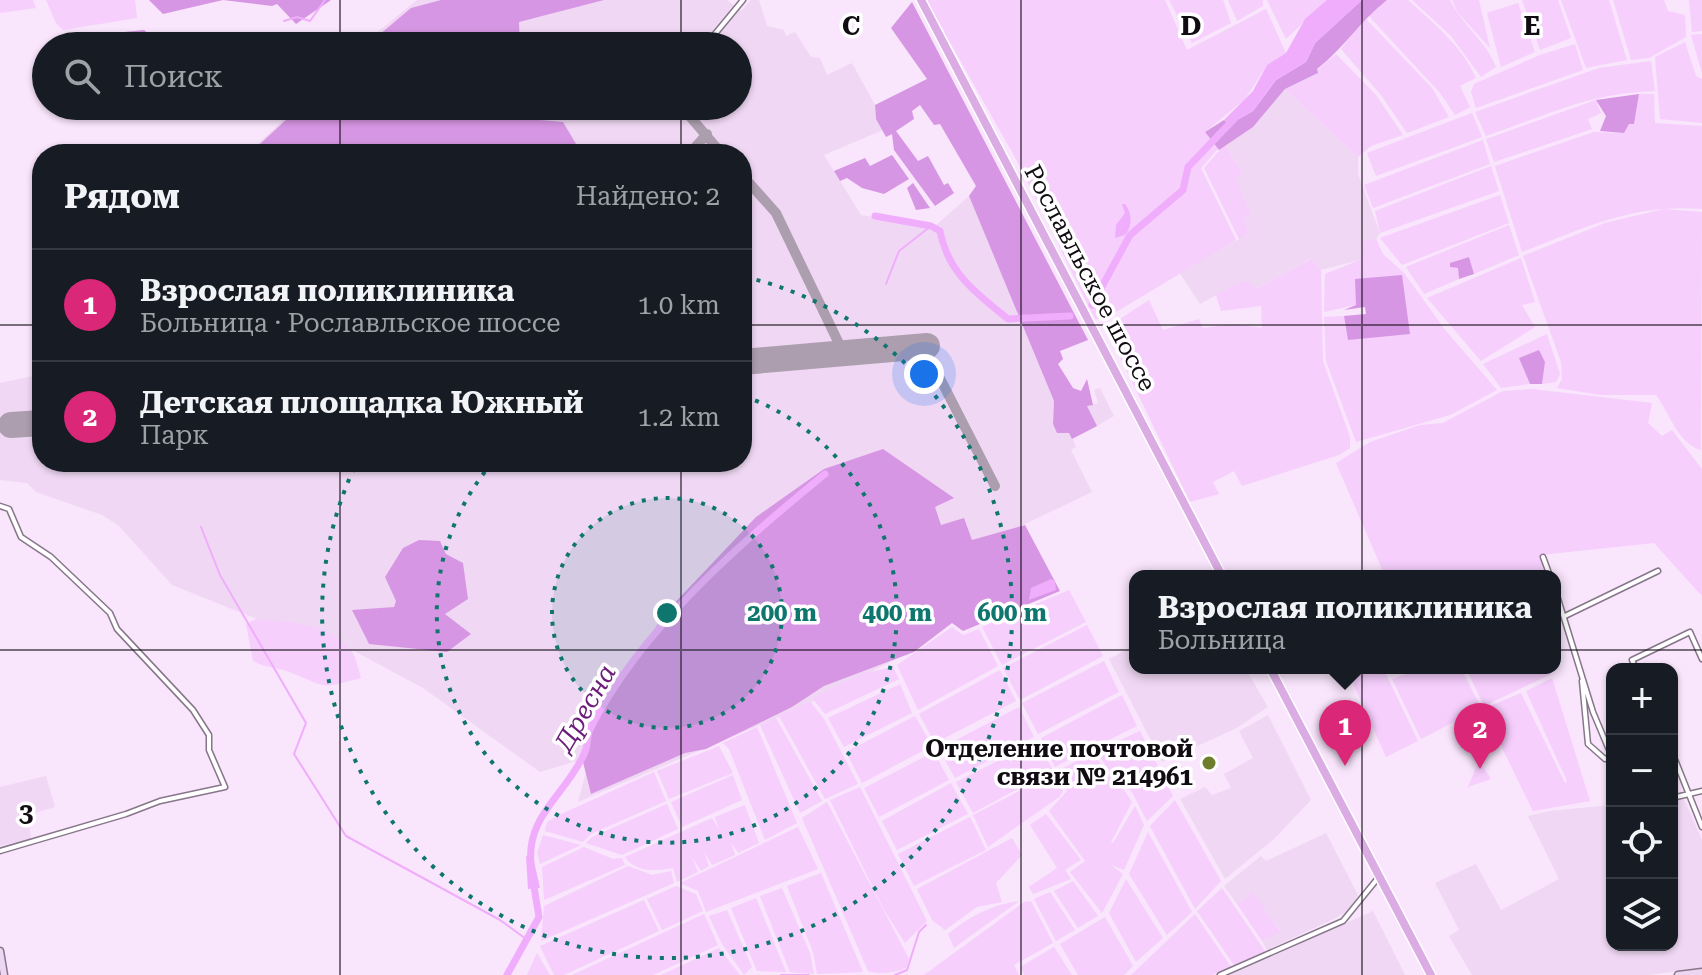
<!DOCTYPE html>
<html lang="ru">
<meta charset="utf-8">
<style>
:root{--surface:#171b24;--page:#242831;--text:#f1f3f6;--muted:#9ea1a6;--line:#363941;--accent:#db2777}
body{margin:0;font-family:"Roboto Serif",serif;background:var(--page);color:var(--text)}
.controls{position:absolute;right:24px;bottom:24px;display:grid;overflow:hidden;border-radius:16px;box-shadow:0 2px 6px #0004}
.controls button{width:72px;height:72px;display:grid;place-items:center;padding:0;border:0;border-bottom:2px solid var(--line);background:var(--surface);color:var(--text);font:40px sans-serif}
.you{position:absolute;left:924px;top:374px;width:28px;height:28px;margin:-20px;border:6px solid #fff;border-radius:50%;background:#1a73e8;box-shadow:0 0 0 12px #1a73e833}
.badge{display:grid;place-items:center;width:52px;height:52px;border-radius:50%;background:var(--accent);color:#fff;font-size:26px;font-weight:700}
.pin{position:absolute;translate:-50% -66px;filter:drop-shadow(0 2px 4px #0008)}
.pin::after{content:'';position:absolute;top:42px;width:28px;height:24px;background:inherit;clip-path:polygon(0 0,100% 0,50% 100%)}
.popup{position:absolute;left:1129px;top:570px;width:432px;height:104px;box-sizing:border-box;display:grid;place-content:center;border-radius:16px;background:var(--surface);filter:drop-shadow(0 2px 6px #0005);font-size:26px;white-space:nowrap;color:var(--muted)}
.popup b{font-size:30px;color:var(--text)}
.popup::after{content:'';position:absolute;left:50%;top:100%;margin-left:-16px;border:16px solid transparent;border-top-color:var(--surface)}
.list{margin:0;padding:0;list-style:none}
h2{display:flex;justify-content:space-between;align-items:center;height:104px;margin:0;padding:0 32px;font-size:34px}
h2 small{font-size:26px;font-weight:400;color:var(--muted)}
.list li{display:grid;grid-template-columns:52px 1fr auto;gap:24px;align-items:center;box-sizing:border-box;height:112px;padding:0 32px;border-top:2px solid var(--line)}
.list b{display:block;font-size:30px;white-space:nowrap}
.list p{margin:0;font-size:26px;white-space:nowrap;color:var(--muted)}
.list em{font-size:26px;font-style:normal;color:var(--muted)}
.icon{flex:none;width:44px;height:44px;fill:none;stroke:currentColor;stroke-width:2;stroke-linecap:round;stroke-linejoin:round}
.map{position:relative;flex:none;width:1702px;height:975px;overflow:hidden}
.search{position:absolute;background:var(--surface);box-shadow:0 2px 6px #0004;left:32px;top:32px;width:720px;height:88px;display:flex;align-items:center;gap:20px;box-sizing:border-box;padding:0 28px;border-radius:44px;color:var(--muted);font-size:30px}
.panel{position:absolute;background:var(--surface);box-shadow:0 2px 6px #0004;left:32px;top:144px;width:720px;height:328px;border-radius:32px}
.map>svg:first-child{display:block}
.built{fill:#f0d8f4}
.green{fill:#f6cffd}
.forest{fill:#d796e3}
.water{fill:#f0adfc}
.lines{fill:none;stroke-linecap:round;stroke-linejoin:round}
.stream{stroke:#f0adfc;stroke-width:2}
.river{stroke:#f0adfc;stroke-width:7}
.taxiway{stroke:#ad9eaf;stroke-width:10}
.runway{stroke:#ad9eaf;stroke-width:26}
.street-casing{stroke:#87768a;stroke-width:7}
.secondary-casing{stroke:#87768a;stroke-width:9}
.primary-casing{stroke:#fff;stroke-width:11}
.street{stroke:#fff;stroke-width:4}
.secondary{stroke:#edd6f1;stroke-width:6}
.primary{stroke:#daace3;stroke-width:8}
.grid{fill:none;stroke:#110b12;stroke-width:2;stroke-opacity:0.55}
.ring{fill:none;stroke:#0f766e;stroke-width:4;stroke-dasharray:4 8}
.poi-dot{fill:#6f7e2c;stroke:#fff;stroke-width:3}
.labels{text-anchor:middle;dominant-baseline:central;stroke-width:7;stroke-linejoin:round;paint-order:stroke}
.street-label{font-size:24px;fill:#110b12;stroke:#fff}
.poi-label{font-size:24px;font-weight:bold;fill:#110b12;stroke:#fff;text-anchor:end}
.water-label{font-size:26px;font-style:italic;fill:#6c1d7a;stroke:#fff}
.grid-label{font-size:26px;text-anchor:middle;font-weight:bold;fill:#110b12;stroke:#fff;stroke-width:7;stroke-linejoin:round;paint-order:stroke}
.centre{fill:#0f766e;stroke:#fff;stroke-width:4}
.ring-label{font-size:24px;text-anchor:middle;font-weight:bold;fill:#0f766e;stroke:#fff;stroke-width:7;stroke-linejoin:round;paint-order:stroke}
</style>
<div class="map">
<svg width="1702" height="975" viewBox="0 0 1702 975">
<rect width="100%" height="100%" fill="#f9e5fc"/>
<!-- built -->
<path class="built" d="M417 0H727L741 11 751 0H759L767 26 784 30 786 36 795 32 811 57 820 58 827 75 852 63 875 105 876 119 883 130 824 155 861 215 934 227 969 196 1054 401 1053 424 1070 433 1076 447 1071 450 1092 492 1004 534 898 658 800 708 578 802 590 757 540 772 423 688 352 650 331 649 172 585 119 526 102 515 36 492 27 483 0 480V383L42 374V462H742V154H247L298 106H738V46H360Z
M1285 89 1358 157V174L1380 233 1376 239 1363 242 1360 260 1321 270 1310 259 1257 288 1244 280 1200 304 1179 272 1250 233 1244 220 1251 215 1235 180 1243 175 1225 144 1253 127Z
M1100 388 1114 416 1097 426 1087 406 1098 403 1094 390Z
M1135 645V668H1245L1268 707 1235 729 1162 762 1109 659Z
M1268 715 1311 800 1275 838 1225 879 1180 799 1205 787 1212 795 1231 788 1224 774 1253 758 1239 731Z
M46 776 55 807 28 815 31 839 0 846V787Z
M1684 799 1702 840V968L1648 975H1472L1449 936 1459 930 1435 883 1476 864 1501 910 1559 879 1528 816 1549 811 1612 805V945H1672V800Z
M1326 833 1358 895 1349 910 1336 918 1267 950 1262 941 1281 931 1252 893 1237 904 1224 886 1261 856 1266 861Z
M1373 911 1405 975H1229Z"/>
<!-- green -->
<path class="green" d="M0 0H33L36 8 0 13Z
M46 0H135L137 18 63 30 56 23Z
M926 0H1165L1187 50 1266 9 1286 53 1267 65 1245 99 1205 132 1218 149 1201 168 1236 240 1106 318 1095 319 1016 159Z
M1169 0H1223L1231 23 1192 43Z
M1228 0H1263V6L1237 21Z
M1267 0H1327L1286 39Z
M1387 0H1408C1432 22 1463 47 1476 78L1460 86 1470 107 1455 115 1440 93 1368 15Z
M1412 0H1450C1462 25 1486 41 1496 67L1481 77 1451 36Z
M1452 0H1479L1490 48 1458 13Z
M1522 0H1558L1571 38 1540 50Z
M1561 0H1609L1627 60 1586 68Z
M1613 0H1664L1668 11 1685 15 1686 37 1649 58 1631 60Z
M1689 0H1702V31L1692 32Z
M1518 3 1535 52 1501 67 1487 13Z
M1364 17 1432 88 1449 117 1407 133 1381 95 1341 49Z
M1702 34V73L1691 35Z
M1685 42 1696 76 1702 79V123L1660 119 1655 57Z
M1575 44 1583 70 1476 108 1471 92 1474 84 1540 55Z
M1336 54 1376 95 1403 135 1371 146 1358 157 1285 89 1317 74V70Z
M1651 61 1655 91C1588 93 1548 115 1486 136L1475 112 1599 68Z
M1639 94H1654L1655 123 1702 126V209C1631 204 1587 227 1522 252L1495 166 1594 132 1624 133 1629 123 1634 124Z
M1596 100 1601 113 1588 119 1592 129 1494 162 1486 139Z
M1472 113 1482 137 1376 176 1367 153Z
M1483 140 1490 164 1373 208 1364 185Z
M1225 144 1243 175 1236 180 1251 215 1244 220 1250 233 1239 239 1204 168Z
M1491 166 1499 191 1380 233 1375 211Z
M1500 195 1509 223 1402 265 1380 238Z
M1664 209 1702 212 1701 450C1677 443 1670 413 1656 395H1600L1557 388 1562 379 1561 362 1523 256 1605 223Z
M1509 225 1519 255 1474 274 1469 257 1451 263V267L1458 268 1459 279 1424 294 1406 267Z
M1376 239 1383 254 1404 273 1446 331 1497 390 1450 415 1356 442 1326 361 1324 317 1344 316 1348 340 1402 276 1356 305 1324 312 1325 274 1360 260 1363 241Z
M1521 258 1535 302 1522 305 1535 327 1481 361 1427 298Z
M1311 259 1321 270 1323 361 1350 437V448L1339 455 1242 486 1234 471 1213 482 1219 494 1190 502 1106 328 1149 300 1163 330 1199 319 1203 328 1234 324 1262 328 1261 306 1221 311 1216 295 1244 280 1257 288Z
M1547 334 1560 374 1556 382 1542 384 1545 362 1538 351 1520 358 1530 384 1501 388 1483 364Z
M1532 389 1652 403 1648 423 1662 436 1672 430 1702 469V596L1654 543 1540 555 1544 576H1385L1336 463 1370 442 1420 425 1443 423 1503 391Z
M1069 590 1086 622 1002 665 982 627Z
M256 619C286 621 329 624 350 649 356 655 358 669 361 678 317 690 329 687 289 672 277 667 265 668 253 661L246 624Z
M1087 625 1103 656 1020 700 1003 668Z
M952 627 963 635 979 629 998 666 918 710 897 665Z
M1104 661 1119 692 1038 734 1022 703Z
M893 667 899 679 825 714 812 698 860 674Z
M1369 668H1383L1418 741 1386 757 1352 681Z
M1422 668H1461L1481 708 1421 739 1392 679Z
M1466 668H1549L1551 674 1484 706Z
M1000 670 1016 701 935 743 919 714Z
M1552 678 1590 801 1533 811 1483 709 1521 693 1565 783 1567 781 1526 691Z
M900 684 912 713 844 747 828 718Z
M1122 695 1137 726 1055 767 1041 738Z
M810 701 824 719 858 784 825 799 779 716Z
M1019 707 1034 737 955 778 939 749Z
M915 716 932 746 862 783 846 752Z
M776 718 822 801 800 813 760 725Z
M757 727 797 823 765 840 729 749 723 743Z
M1140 731 1173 796 1147 821 1132 792 1111 773 1096 751Z
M1037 741 1053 770 973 813 956 782Z
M719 746 733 773 669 799 657 771Z
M934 752 949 780 879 817 864 788Z
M1093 753C1104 772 1121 783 1132 802L1111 842 1113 843 1135 806 1144 825 1124 870 1111 865 1123 874 1102 913 1070 872 1085 861 1049 811 1067 791 1057 771Z
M1479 760 1491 779 1468 787Z
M654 772 666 801 591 834 583 842 545 831 547 822 557 816Z
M1054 773 1063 792 1059 797 988 847 973 815Z
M733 775 742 800 682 827 671 802Z
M951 783 968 814 897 850 882 821Z
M860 787 927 921 905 943 884 910 830 800Z
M1175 800 1221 881 1195 909 1150 826Z
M827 802 909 959 906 968C894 973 880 975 868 971L802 818Z
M667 804 678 829 622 855 586 843 592 837Z
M745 805 759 843 738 853 731 842 735 855 712 865 704 852 709 866 701 871 692 857 698 872 677 882 673 868C656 871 636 873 625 857L712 818 719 830 715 817Z
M1046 814 1081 860 1065 870 1071 879 1033 894 1029 887 1057 868 1030 825Z
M970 817 986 850 914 886 898 854Z
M798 827 818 869 706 912 698 891 680 883Z
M1148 832 1192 912 1167 935 1129 874Z
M543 835 581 845 540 864 537 853Z
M1012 838 1022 855 996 883 1002 902 977 907 945 930 932 920 917 889Z
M584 847 613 859 622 858 625 865 544 900 542 867Z
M628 866 652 875 671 871 674 883 541 941 544 906Z
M821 873 863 972 817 974 813 952 787 886Z
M1126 879 1163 938 1136 962 1109 913Z
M1073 881 1098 916 1078 928 1054 891Z
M676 886 696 894 703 911 662 930 647 899Z
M782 888 810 953 814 974 790 972 760 896Z
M1222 888 1265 951 1234 965 1197 911Z
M1050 892 1075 930 1056 941 1034 899Z
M1253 892 1281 932 1262 941 1237 904Z
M756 898 786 972 757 971 731 908Z
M644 900 659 931 564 975H554L540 946Z
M1019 901 954 948 948 934C970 916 991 905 1019 901Z
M1031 901 1053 943 1014 965 1019 975H924L1024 902Z
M727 910 752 967 744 975 722 944 709 916Z
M704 914 718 945 653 975H572Z
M1195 914 1231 967 1212 975H1131Z
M1105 917 1133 966 1124 975H1078L1060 944Z
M1054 947 1072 975H1024L1020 967Z
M719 948 740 975H661Z
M537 953 548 972 550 975H527Z"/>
<!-- forest -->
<path class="forest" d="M149 0H331L296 24 277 4 272 6 223 0 163 14Z
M441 0H604L519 22 520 46H366L411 8Z
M1362 0H1387C1360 21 1343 49 1317 69L1318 73 1285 89 1253 127 1219 150 1205 132 1224 120 1230 124 1253 111 1276 80 1306 62 1315 43Z
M912 2 1088 340 1060 351 1063 359 1058 364 1073 388 1081 391 1087 379 1093 405 1087 406 1097 426 1072 439 1069 433H1057L1053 424 1054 401 969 196 976 186 940 124 934 125 920 105 912 111 914 119 896 131 918 161 928 156 944 185 948 183 954 193 935 206 894 150 892 134 886 137 876 119 875 105 927 79 891 28Z
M144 30 164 46H64L63 38Z
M1639 94 1634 124H1629L1624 133 1600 131 1606 116 1596 100Z
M301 106H477L480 115 563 122 582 154H249Z
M892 155 909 179 884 194 862 188 847 178 840 181 834 171 865 158 870 166Z
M913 183 930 208 916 210 907 188Z
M1469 257 1474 274 1459 279 1458 268 1450 267V263Z
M1402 275 1410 334 1348 340 1344 316 1366 314 1365 307 1344 310 1356 305 1355 279Z
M1539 350 1545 362 1542 384H1530L1519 358Z
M883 449 954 498 935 507 941 525 964 518 972 540 1025 525 1060 591 963 631 952 623 914 652 824 686 792 707 706 749 685 753 591 794 581 754 605 706 665 613 756 517 824 469Z
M419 540 440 541 446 554 463 563 468 599 445 614 471 634 447 652 369 644 352 610 394 607 396 601 385 577 403 548Z"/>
<!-- water -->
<path class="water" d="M1327 0H1362L1315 43 1306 62 1276 80 1253 111 1230 124 1224 120 1253 91 1267 65 1286 53 1305 19Z
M1122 204H1125C1132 213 1133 225 1125 235L1115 238 1116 225 1125 213Z
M1051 579 1055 581 1056 590 1029 600 1031 588Z
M526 856 533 857 540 888 528 889Z"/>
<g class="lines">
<!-- stream -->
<path class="stream" d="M284 21 297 17 310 21 325 0
M886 284 899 251 931 226
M201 527 220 575 306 723 294 754 346 836 500 920 526 939
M781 975H809
M895 975 907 970 919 932 926 925"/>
<!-- river -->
<path class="river" d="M875 216 931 226 940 231C948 273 976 293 1008 319L1070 316
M1092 305 1130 235 1183 190 1188 167 1235 118
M531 864C526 815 567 794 585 752 588 745 587 736 590 729 641 629 740 543 825 474
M507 975 539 917 533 881"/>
<!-- taxiway -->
<path class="taxiway" d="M681 106 722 154
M689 154 707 134
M742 175 776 213 844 354
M924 347 995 486"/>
<!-- runway -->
<path class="runway" d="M742 362 927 346
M11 425 42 423"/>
<defs>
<path id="street" d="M705 46 743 0
M0 506 9 509 21 537 51 557 110 613 117 629 193 710 209 735V750L225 787 160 801 126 814 0 851
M1543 557 1550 576
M1555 589 1593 712 1612 757
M1565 616 1658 571
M1636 669 1632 660 1690 632 1702 659
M1582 681 1588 744 1605 759 1612 756
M1672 752 1702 827
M1672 798 1702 791
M1220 975 1343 921 1378 878"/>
<path id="secondary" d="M0 951 4 975
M1678 975 1702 972"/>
<path id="primary" d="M921 0 1222 576
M1270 668 1431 975"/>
</defs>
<!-- street casing -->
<use href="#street" class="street-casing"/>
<!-- secondary casing -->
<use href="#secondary" class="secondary-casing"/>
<!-- primary casing -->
<use href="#primary" class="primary-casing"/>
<!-- street -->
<use href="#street" class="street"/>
<!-- secondary -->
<use href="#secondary" class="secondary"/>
<!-- primary -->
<use href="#primary" class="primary"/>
</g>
<!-- grid -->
<path class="grid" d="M340 0V46M681 0V46M1021 0V975M1362 0V975M340 106V154M681 106V154M0 325H42M742 325H1702M340 462V975M681 462V975M0 650H1702"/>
<!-- distance rings -->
<circle cx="667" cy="613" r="115" fill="#0f766e" fill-opacity=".12"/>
<g class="ring">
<circle cx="667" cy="613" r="115"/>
<path d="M744 396A230 230 0 1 1 493 462"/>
<path d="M745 277A345 345 0 1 1 356 464"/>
</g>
<!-- markers -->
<circle class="poi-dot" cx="1209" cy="763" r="8"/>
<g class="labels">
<!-- street labels -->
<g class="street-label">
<text transform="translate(1090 278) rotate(62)">Рославльское шоссе</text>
</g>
<!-- poi labels -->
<g class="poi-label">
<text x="1193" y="749">Отделение почтовой<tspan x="1193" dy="28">связи № 214961</tspan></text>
</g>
<!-- water labels -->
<g class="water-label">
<text transform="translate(585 708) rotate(-60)">Дресна</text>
</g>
</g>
<g class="grid-label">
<text x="851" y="35">C</text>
<text x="1191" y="35">D</text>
<text x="1532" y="35">E</text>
<text x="26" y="822">3</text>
</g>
<circle cx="667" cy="613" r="12" class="centre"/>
<g class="ring-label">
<text x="782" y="621">200 m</text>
<text x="897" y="621">400 m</text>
<text x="1012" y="621">600 m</text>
</g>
</svg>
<div class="controls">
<button>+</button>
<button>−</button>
<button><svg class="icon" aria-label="locate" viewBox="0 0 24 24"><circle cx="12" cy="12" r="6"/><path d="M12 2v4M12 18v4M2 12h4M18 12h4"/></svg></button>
<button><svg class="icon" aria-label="layers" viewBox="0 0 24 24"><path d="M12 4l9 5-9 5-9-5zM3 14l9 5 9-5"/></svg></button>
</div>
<div class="you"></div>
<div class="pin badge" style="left:1345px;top:766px">1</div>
<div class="popup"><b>Взрослая поликлиника</b>Больница</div>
<div class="pin badge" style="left:1480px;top:769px">2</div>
<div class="search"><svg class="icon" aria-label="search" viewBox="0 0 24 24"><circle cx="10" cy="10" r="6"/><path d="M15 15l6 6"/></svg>Поиск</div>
<section class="panel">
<h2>Рядом<small>Найдено: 2</small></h2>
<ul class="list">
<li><span class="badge">1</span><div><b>Взрослая поликлиника</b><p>Больница · Рославльское шоссе</p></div><em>1.0 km</em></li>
<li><span class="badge">2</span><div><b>Детская площадка Южный</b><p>Парк</p></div><em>1.2 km</em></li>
</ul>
</section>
</div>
